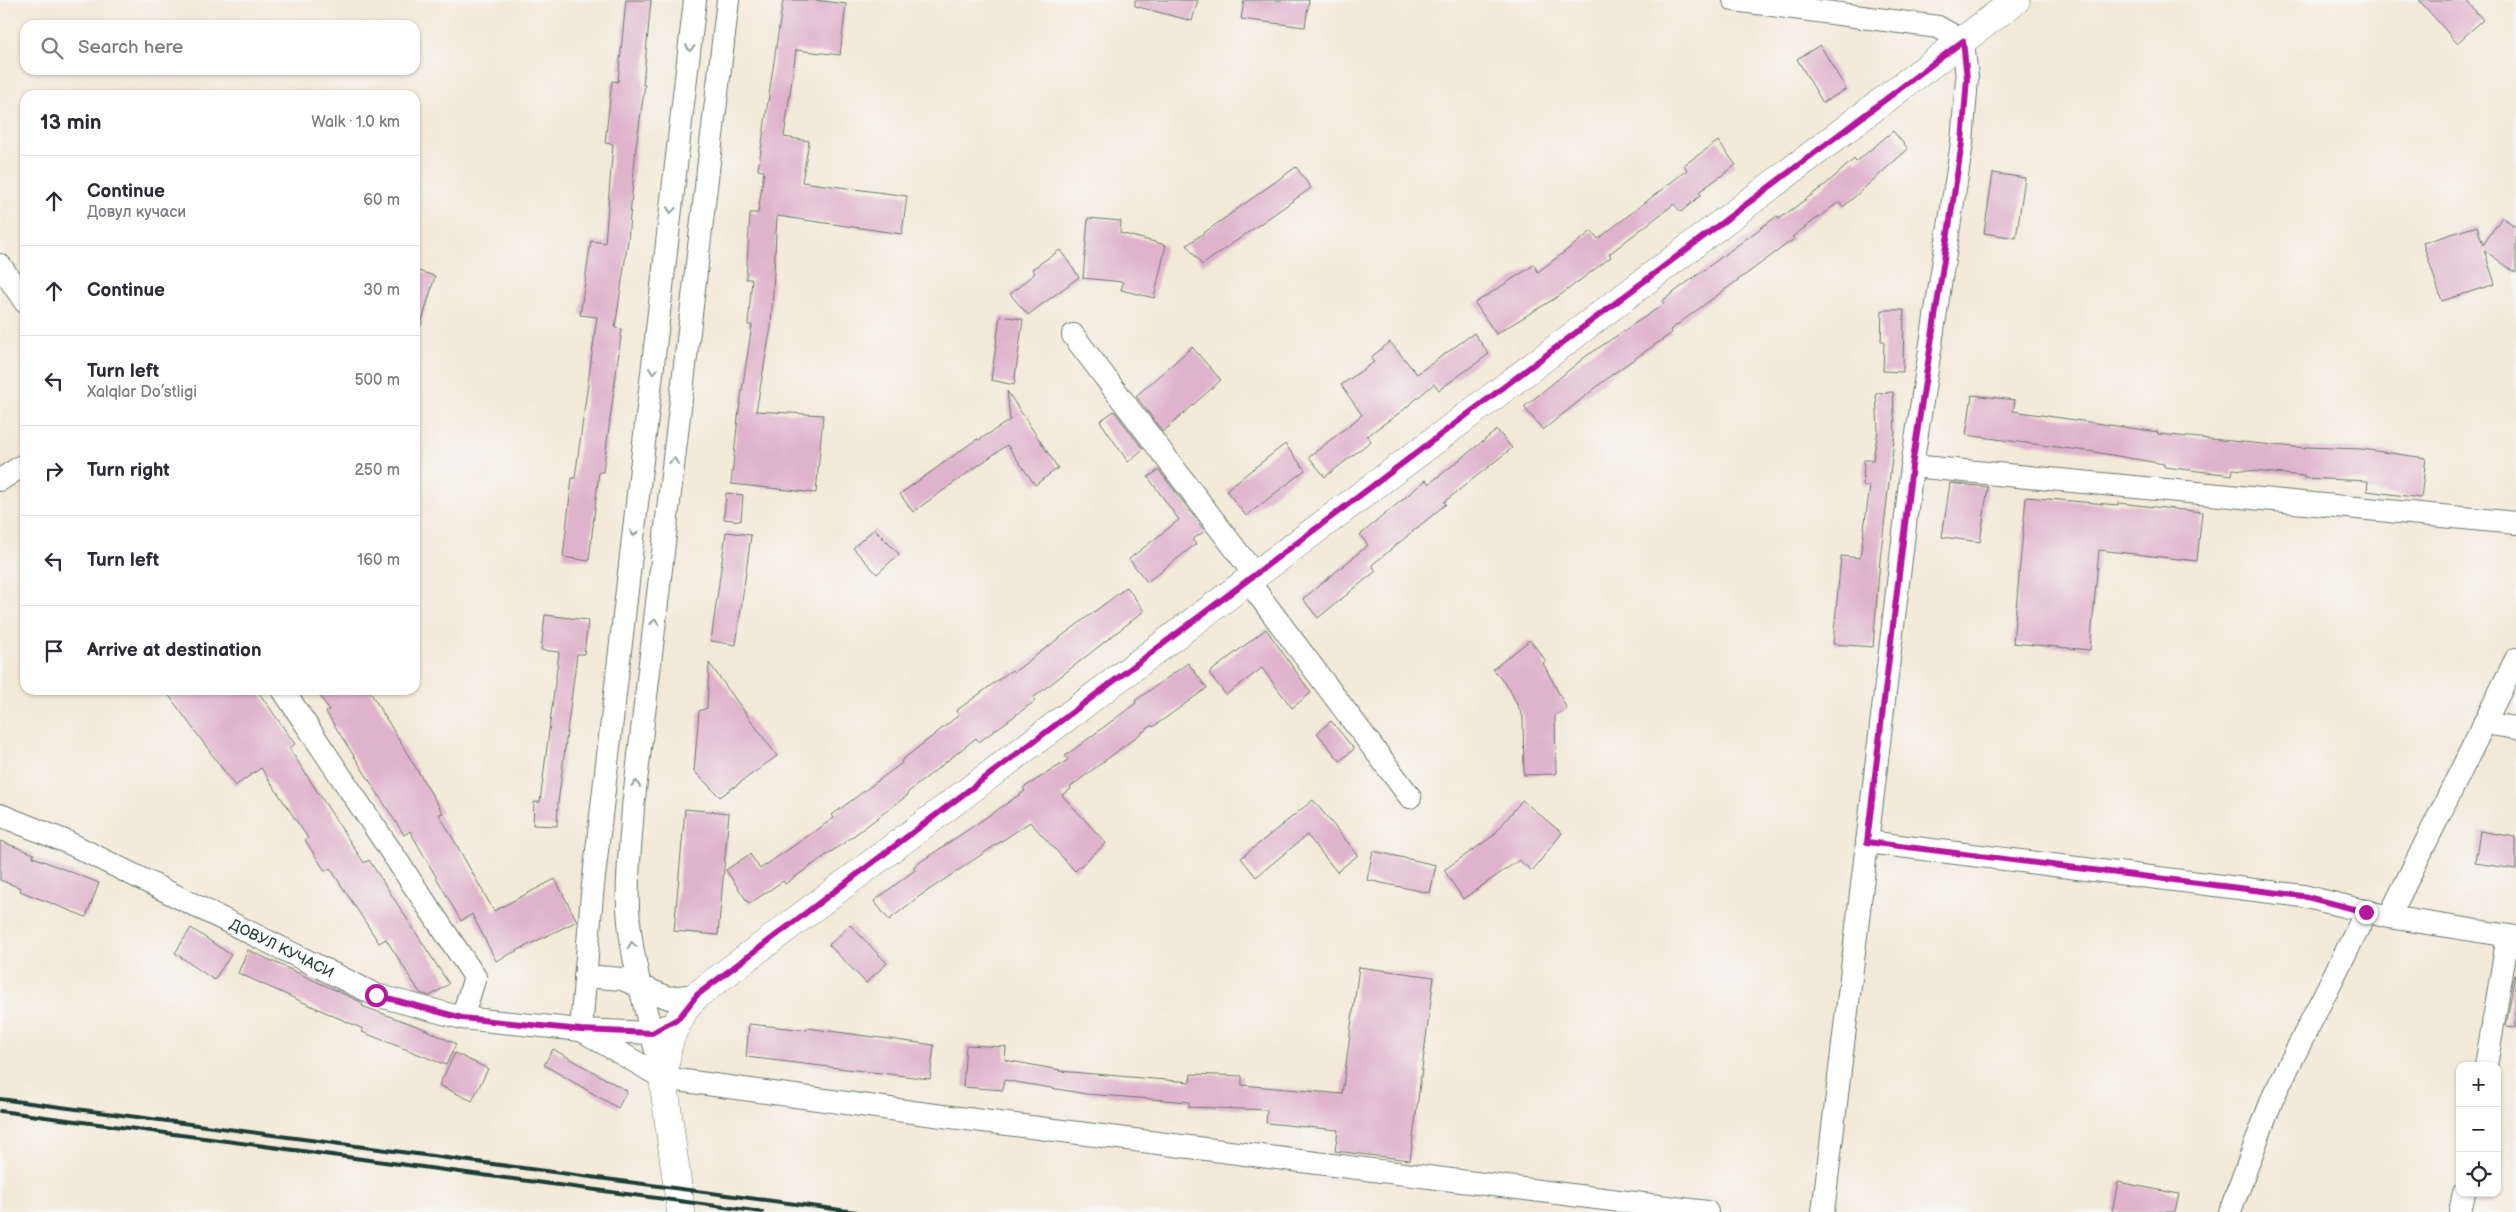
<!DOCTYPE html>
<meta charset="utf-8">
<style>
:root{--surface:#fff;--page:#f2f2f3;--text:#2b2b33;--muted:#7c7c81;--line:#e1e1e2}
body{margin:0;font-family:"Balsamiq Sans",sans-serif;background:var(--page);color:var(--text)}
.controls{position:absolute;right:15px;bottom:15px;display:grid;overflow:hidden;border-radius:10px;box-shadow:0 1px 4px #0004}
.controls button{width:45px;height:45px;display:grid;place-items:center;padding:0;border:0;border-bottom:1px solid var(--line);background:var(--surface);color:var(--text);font:25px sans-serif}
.stop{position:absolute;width:15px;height:15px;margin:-11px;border:4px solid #b5179e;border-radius:50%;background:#fff}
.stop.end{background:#b5179e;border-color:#fff;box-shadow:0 1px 5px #0008}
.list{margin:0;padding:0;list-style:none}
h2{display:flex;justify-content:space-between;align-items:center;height:65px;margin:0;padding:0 20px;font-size:21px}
h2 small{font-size:16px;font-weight:400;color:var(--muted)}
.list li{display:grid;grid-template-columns:32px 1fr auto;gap:15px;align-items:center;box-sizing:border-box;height:90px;padding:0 20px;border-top:1px solid var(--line)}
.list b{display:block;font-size:19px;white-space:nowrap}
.list p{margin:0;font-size:16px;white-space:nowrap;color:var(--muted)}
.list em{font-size:16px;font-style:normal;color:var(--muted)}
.icon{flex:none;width:28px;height:28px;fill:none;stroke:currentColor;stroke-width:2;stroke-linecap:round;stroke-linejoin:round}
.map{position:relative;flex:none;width:2516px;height:1212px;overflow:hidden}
.search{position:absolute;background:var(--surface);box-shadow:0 1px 4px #0004;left:20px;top:20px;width:400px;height:55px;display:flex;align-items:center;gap:12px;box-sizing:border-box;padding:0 18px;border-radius:15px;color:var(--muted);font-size:19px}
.panel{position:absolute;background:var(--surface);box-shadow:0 1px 4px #0004;left:20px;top:90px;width:400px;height:605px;border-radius:15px}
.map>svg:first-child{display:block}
.building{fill:#dfb3cb}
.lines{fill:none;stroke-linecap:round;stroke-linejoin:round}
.minor-casing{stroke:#69796d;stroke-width:24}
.major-casing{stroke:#69796d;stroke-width:29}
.minor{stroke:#fff;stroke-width:22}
.major{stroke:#fff;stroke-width:28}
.rail{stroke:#1f3d34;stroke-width:4}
.oneway{stroke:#8f9e9a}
.route{stroke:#b5179e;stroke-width:6}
.labels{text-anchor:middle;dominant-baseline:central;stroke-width:4.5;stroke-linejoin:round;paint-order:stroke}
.street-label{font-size:15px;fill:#1f3d34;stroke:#f6f6f2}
</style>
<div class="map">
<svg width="2516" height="1212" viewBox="0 0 2516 1212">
<rect width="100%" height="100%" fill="#f6f6f2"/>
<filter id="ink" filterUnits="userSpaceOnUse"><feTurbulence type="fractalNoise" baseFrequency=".02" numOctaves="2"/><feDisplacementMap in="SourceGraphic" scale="10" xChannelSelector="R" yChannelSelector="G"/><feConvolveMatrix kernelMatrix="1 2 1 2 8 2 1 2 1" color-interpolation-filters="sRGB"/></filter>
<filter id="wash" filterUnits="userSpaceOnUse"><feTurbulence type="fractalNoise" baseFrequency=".0096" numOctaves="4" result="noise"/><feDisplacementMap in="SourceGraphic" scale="20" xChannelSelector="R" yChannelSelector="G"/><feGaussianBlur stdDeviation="1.12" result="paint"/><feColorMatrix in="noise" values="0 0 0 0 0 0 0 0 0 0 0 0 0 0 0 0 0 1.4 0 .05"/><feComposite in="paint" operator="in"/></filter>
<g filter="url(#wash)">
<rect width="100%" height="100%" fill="#f3e9d8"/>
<g id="blocks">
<!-- building -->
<path class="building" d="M626 0H651L643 85H645L636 147 628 240 615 328 622 329 603 472H599L589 561 563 557 572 478H575L597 317 580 315 591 241 605 243 613 144 605 143 612 81 618 82Z
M783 0H815L846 4 840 55 796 50 784 137 809 141 802 182 907 196 902 234 777 216 771 327 756 411 823 415 816 493 731 484 738 417 752 325H748L752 279H746L750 213H758L764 171 758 170Z
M1135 0H1198L1192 21 1135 6Z
M1244 0H1309L1305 27 1241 19Z
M2419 0H2466L2483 20 2457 43Z
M1820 45 1846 89 1823 103 1797 59Z
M1893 131 1908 149 1843 207 1839 202 1792 237 1794 239 1670 330 1672 333 1614 373 1543 430 1524 407 1585 357 1664 304 1662 301 1777 216 1779 219 1825 185 1854 159 1856 162Z
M1718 141 1736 165 1699 192 1701 195 1681 212 1674 204 1609 254 1611 257 1559 296 1496 334 1475 303 1534 265 1538 272 1592 231 1598 239 1687 170 1684 165Z
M1296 167 1311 188 1202 265 1187 245Z
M1993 173 2025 178 2016 238 1984 233Z
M2502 217 2516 227V273L2484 250 2495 284 2442 301 2423 243 2477 226 2483 245Z
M1088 218 1121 221 1120 233 1166 245 1154 298 1121 290 1123 282 1083 278Z
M1060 250 1079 277 1028 315 1010 294 1035 273 1032 269Z
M415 270 435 276 420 328H415Z
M1882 310H1904L1903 372 1883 371 1884 341H1881Z
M1000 316 1023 319 1014 385 991 380Z
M1474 333 1489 354 1439 390 1434 384 1402 411 1367 436 1371 441 1325 477 1309 457 1362 415 1341 385 1374 362 1370 358 1390 342 1417 374Z
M1192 347 1221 380 1163 432 1136 396Z
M1007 391 1058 468 1035 485 1007 445 913 512 900 494 977 439 979 440 1010 420Z
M1893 392 1895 432 1880 560 1873 647 1833 644 1841 556 1860 558 1870 486H1863L1864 460H1873L1878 430 1876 393Z
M1972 395 2015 400 2013 411 2158 432V434L2305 448V447L2361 449 2426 458 2421 498 2367 491 2368 481 2304 478V476L2233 469 2232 475 2164 467V464L2094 452 1966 435Z
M1114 411 1143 449 1128 462 1100 421Z
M1497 430 1512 448 1444 502 1446 504 1372 565 1376 571 1318 618 1303 599 1368 545 1360 535 1426 480 1429 484Z
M1285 444 1305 470 1246 516 1226 490Z
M1159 470 1205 531 1192 540 1196 544 1147 582 1129 559 1179 520 1148 477Z
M1950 483 1988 487 1980 542 1942 537Z
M726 493 743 495 741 521 724 519Z
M2026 497 2118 505V503L2202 512 2197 561 2099 550 2090 650 2013 643Z
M874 529 899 554 877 574 853 548Z
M726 532 751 535 736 645 711 641Z
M1127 587 1144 611 1033 698 1035 701 979 742 976 738 907 793 908 795 848 840 785 884 783 881 749 904 726 870 750 854 760 869 834 818 832 815 902 763 901 761 959 715 956 711 1012 670 1014 672Z
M545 615 588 620 584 654H577L558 803 557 826 533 825 534 802H540L559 652 541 650Z
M1266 629 1311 693 1292 708 1262 668 1226 695 1209 673Z
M1530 640 1546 661 1543 663 1567 709 1555 715 1556 774 1524 775 1523 717 1510 690 1493 669Z
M709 663 777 756 720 797 694 771 699 711 707 708Z
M1188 663 1207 688 1153 727 1152 725 1070 787 1071 789 1062 795 1106 843 1075 871 1030 822 917 898 889 920 874 901 915 870 913 867 1025 791 1023 788 1068 760 1065 756 1136 703 1135 701Z
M165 690H257L295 744 289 748 364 863 369 860 449 984 430 996 420 993 386 939 379 943 330 868 325 871 305 840 308 838 261 768 235 786Z
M316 690H369L443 813 439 814 494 911 555 879 577 921 496 961 472 914 461 921 410 831 404 835 326 712 329 710Z
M1331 721 1354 749 1340 761 1317 733Z
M1313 800 1358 855 1337 872 1307 835 1256 877 1241 858Z
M1522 800 1562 833 1532 871 1519 860 1463 899 1444 870 1493 836Z
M685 809 729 813 718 935 674 931Z
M2480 831 2516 837V869L2475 863Z
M0 841 34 854 33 857 99 883 86 917 20 891 21 888 0 880Z
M1373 851 1436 865 1430 893 1367 880Z
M850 925 887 963 866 983 829 945Z
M191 928 231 955 214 980 175 953Z
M248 950 363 1003 362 1006 422 1028 456 1044 446 1065 362 1032 363 1029 238 973Z
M1359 967 1434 977 1410 1160 1335 1151 1338 1130 1266 1123 1267 1110 1189 1107V1102L1086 1094 1004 1080 1003 1090 963 1087 966 1045 1006 1047 1005 1060 1060 1070 1059 1071 1190 1082 1191 1074 1242 1076V1085L1342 1094Z
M2515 975H2516V1027L2506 1026Z
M749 1024 807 1030V1028L934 1045 930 1079 746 1057Z
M553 1049 627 1091 618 1108 544 1065Z
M455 1053 488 1069 472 1101 439 1085Z
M2118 1182 2179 1194 2175 1212H2112Z"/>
</g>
</g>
<g filter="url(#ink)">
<use href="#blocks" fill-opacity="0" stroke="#69796d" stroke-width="1"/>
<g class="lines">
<defs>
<g id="minor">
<path d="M695 0 592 894 581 1030 663 1078 927 1114 1707 1212"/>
<path d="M1734 0 1938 27 1963 41 1967 78 1962 143 1912 466 1823 1212"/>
<path d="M0 265 25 302"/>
<path d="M1073 335 1255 575"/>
<path d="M1912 466 2516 523"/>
<path d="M0 480 25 464"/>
<path d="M1248 581 1410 797"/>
<path d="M283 690 475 977 462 1018"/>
<path d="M2484 723 2516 728"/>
<path id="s1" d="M0 815 67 842 376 995 462 1018 581 1030 652 1033 665 1026"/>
<path d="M1867 842 2303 896 2389 917 2516 937"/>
<path d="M2389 917 2516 659"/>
<path d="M585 976 622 979 669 998 697 995"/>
<path d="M2486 1066 2508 936"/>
<path d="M661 1072C650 1023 634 973 629 922 625 884 631 845 633 807L728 0"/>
<path d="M2230 1212 2273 1097 2366 912"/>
<path d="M2460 1212 2464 1193"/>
</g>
<path id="major" d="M681 1212 663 1078 668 1046 673 1031 687 1005 697 995 1503 389 2016 0"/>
</defs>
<!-- minor casing -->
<use href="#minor" class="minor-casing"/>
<!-- major casing -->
<use href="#major" class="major-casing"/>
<!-- minor -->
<use href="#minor" class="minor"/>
<!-- major -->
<use href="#major" class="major"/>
<!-- rail -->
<path class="rail" d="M0 1099 856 1212
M0 1111 762 1212"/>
</g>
<!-- one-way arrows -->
<defs><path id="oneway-chevron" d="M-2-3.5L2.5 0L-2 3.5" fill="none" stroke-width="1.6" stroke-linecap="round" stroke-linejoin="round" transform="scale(1.25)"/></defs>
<g class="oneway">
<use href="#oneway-chevron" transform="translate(690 48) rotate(97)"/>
<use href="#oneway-chevron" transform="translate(671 210) rotate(97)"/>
<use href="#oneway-chevron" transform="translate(653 371) rotate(97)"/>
<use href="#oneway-chevron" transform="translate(674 461) rotate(-83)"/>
<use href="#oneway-chevron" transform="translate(634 533) rotate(97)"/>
<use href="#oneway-chevron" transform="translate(655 622) rotate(-83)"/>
<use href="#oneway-chevron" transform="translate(636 784) rotate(-83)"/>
<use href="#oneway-chevron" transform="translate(632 945) rotate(-98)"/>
</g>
</g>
<g class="lines" filter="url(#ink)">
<!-- route -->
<path class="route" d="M376 995 462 1018 581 1030 652 1033 679 1018 697 995 1963 41 1967 78 1962 143 1912 466 1867 842 2303 896 2366 912"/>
</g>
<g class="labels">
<!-- street labels -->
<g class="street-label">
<text stroke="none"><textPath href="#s1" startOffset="312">ДОВУЛ КУЧАСИ</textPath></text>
</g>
</g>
</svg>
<div class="controls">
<button>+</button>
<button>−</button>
<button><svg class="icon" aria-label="locate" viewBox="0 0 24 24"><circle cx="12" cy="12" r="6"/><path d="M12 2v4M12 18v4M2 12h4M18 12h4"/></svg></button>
</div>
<div class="stop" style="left:376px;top:995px"></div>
<div class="stop end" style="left:2366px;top:912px"></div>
<div class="search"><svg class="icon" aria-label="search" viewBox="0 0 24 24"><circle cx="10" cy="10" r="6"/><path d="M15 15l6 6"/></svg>Search here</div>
<section class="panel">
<h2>13 min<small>Walk · 1.0 km</small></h2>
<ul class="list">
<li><svg class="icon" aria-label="ahead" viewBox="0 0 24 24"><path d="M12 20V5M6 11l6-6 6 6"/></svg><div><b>Continue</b><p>Довул кучаси</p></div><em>60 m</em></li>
<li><svg class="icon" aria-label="ahead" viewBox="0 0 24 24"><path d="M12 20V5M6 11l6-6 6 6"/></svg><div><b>Continue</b></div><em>30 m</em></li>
<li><svg class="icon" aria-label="left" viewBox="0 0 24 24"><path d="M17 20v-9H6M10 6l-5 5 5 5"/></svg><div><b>Turn left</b><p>Xalqlar Do’stligi</p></div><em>500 m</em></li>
<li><svg class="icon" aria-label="right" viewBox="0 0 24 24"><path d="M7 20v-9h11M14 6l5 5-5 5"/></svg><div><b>Turn right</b></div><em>250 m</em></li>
<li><svg class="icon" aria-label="left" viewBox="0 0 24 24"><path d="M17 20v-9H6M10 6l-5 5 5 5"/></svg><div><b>Turn left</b></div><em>160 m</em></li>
<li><svg class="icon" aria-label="arrive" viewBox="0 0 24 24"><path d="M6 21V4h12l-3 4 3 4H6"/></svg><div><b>Arrive at destination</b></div></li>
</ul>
</section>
</div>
